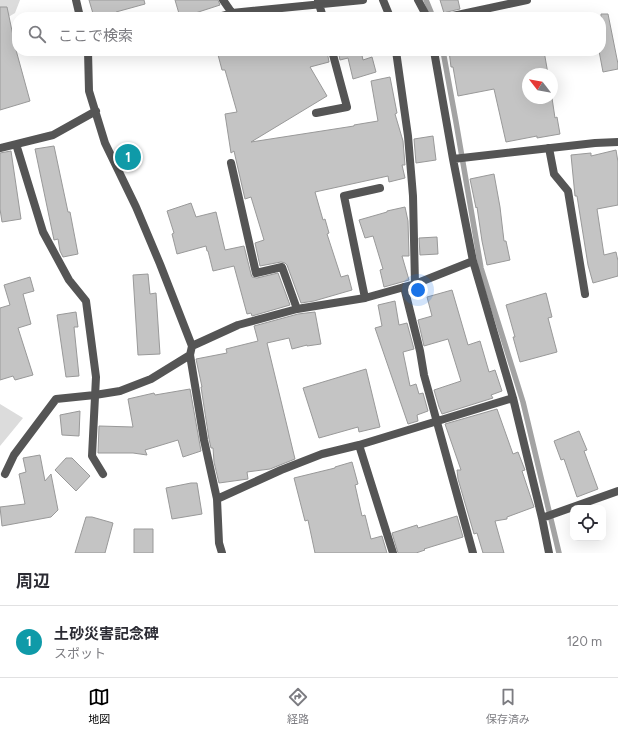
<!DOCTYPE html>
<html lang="ja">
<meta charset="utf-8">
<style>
:root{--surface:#fff;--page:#f2f2f3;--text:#2b2b33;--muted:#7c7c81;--line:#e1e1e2;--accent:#000}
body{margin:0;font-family:Figtree,"Noto Sans JP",sans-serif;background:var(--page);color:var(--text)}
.controls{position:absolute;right:12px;bottom:12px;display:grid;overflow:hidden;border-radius:8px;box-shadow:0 4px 16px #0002}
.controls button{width:36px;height:36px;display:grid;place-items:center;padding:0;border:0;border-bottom:1px solid var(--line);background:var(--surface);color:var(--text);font:20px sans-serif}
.compass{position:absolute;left:522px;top:68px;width:36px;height:36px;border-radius:50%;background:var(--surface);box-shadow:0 4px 16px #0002;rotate:301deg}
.you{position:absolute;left:418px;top:290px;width:14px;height:14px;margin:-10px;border:3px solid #fff;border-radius:50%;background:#1a73e8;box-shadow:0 0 0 6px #1a73e833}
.badge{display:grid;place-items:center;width:26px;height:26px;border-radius:50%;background:var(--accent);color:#fff;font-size:13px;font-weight:700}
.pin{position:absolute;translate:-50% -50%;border:2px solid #fff;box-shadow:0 1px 4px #0006}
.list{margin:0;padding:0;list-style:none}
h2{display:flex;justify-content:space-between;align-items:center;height:52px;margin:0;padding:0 16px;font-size:17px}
h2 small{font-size:13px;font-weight:400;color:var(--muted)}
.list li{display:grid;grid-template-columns:26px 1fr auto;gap:12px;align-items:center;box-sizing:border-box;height:72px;padding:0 16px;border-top:1px solid var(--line)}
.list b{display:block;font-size:15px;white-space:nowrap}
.list p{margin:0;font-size:13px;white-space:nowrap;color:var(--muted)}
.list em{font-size:13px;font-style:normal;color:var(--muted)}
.icon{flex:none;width:22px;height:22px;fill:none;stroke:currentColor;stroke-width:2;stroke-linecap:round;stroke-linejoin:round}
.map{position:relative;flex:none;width:618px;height:553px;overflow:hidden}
.search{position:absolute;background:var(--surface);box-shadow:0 4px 16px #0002;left:12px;right:12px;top:12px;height:44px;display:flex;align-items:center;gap:10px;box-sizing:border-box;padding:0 14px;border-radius:16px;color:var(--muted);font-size:15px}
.sheet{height:124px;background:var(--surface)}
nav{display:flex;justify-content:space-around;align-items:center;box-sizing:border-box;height:56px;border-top:1px solid var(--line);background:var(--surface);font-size:11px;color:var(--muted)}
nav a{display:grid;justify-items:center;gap:2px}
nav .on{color:var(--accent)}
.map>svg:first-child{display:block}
.green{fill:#dcdcdc}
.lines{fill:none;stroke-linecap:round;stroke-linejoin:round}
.stream{stroke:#a3a3a3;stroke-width:5.5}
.building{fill:#c4c4c4;stroke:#999}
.service{stroke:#555;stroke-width:8}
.minor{stroke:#555;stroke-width:8}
</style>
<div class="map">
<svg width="618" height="553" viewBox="0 0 618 553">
<rect width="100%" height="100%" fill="#fff"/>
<!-- green -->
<path class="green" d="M0 0H20L15 13 0 22Z
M0 404 23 418 0 446Z"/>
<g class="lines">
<!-- stream -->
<path class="stream" d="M426 0 433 17
M443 51 456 122 481 268 523 402 559 553"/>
</g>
<!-- building -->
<path class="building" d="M89 0H144L145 4 116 12 117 17H94Z
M175 0H218L220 5 183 17H180Z
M440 0H458L460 9 447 12 444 13Z
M0 7H7L16 50 30 101 0 110Z
M601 14H608L618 64V69L603 72 599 51H601Z
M217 51H327L329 62 310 67 327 96 251 142 354 126V125L378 121 371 81 390 77 397 113 395 114 403 141 405 165H402L405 178 389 182 388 176 315 192 323 220 325 219 329 233 327 234 341 277 348 275 352 290 314 301 301 303 287 265 285 263 281 262 260 266 255 243 264 240 251 197 245 199 234 151 231 153 225 114 237 112 225 70H222Z
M338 51H361L363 60 372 57 376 72 353 79 348 58 340 60Z
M449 51H544L548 74H528V98H552L555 118 557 117 560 134 537 138V136L506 142 494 89 458 96 453 67H451Z
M433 136 436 160 416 163 414 139Z
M54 146 68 212H70L78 254 63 257 60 251 58 239 54 240 35 149Z
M616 150 618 162V205L597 209 604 255 616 252 618 261V276L593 283 588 265 577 196H575L571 155 591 153V156Z
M11 151 21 219 2 222 0 209V153Z
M494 174 500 207 504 241H506L510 260 487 265 482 241 477 207 476 208 470 179Z
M191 203 196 217 216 212 225 250 244 246 251 274 252 277 257 278 278 273 290 305 252 316 251 313 247 314 234 266 213 271 208 251H207L206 246 177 254 172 234 174 233 167 211Z
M405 207 408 221 409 256H402L409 280 384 287 380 270 383 269 373 236 365 238 359 220 387 212V211Z
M437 237 438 254 420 255 419 238Z
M148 274 150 294 156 293 160 354 138 355 133 275Z
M30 277 34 291 23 294 31 324 18 328 33 375 15 380 13 376 0 380V308L10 305 4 285Z
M452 290 468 345 480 341 489 372 495 370 502 391 491 395 493 398 442 414 439 407 434 390 461 381 448 339 424 346 418 320 432 316 427 297Z
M546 293 552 317 548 318 557 352 520 362 513 337H515L506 305Z
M395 301 399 325 407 323 414 349 403 352 410 386 416 384 419 394 423 393 428 411 417 415 418 421 408 424 375 328 382 326 378 305Z
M76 312 78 327H74L79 376 66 377 57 315Z
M315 312 321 344 307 346V345L292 349 289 338 267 343 295 459 270 469 247 472 248 479 219 483 214 462 213 448H211L209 439 201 387H202L196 359 227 353 226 349 258 341 254 326 298 314Z
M366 369 380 427 359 432 358 427 319 438 303 388Z
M190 389 201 451 183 457 178 440 145 450 147 455 133 453H98L99 426 133 427 128 399 154 393 155 395Z
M497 409 513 454 518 452 525 470 522 471 534 507 507 517V519L495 521 504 553H483L477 533 474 534 458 479 457 470H461L445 424Z
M80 411 79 436 62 435 60 415Z
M579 431 587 450 584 451 598 489 577 497 564 459 561 460 554 441Z
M40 455 45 481 51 474 58 510 51 517 2 526 0 507 25 504 19 474 26 472 23 458Z
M66 458H72L90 476 76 491 55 470Z
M352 462 358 484 355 485 362 516 365 515 371 539 382 536 387 553H315L308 520 305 521 294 478 335 468V467Z
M191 483H197L202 514 172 519 166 488Z
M457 516 463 537 424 549 425 550 416 553H398L392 533 417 525 418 528Z
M86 517H92L113 523 105 553H75Z
M134 529H153V553H134Z"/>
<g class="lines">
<!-- service -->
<path class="service" d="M549 148 554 174 568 191 585 294"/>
<!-- minor -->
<path class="minor" d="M76 0 80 17
M223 0 232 13
M383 0 390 17
M418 0 427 17
M318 1 323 17
M218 17 232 13 363 0
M448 17 527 0
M88 51 89 91 105 143 136 207 160 264 192 346 190 355 204 440 217 499 219 543 222 553
M396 51 408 136 413 196 415 284
M434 51 453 159 473 261 513 398 542 518 549 553
M316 113 347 107 332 51
M16 144 43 232 69 280 86 301 96 377 92 456 103 474
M0 148 53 135 96 111
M453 159 595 143 618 142
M231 163 256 273 282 267 297 309
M404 287 420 351 424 375 473 553
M365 298 344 196 380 188
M192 346 238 325 297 309 365 298 415 284 473 261
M359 445 393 553
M5 474 14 455 56 399 95 395 120 391 151 379 190 355
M217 499 281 470 322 454 359 445 513 398
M542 518 618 491"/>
</g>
</svg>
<div class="controls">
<button><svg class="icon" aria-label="locate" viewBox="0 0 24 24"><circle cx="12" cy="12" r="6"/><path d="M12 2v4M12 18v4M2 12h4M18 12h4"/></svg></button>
</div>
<svg class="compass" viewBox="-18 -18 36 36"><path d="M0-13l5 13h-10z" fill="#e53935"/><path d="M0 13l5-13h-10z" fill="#7c7c81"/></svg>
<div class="you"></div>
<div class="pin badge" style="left:128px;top:157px;background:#0f9aa8">1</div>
<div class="search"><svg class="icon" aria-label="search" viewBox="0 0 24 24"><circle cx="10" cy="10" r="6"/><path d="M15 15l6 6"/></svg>ここで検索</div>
</div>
<section class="sheet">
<h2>周辺<small></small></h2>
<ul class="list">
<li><span class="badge" style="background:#0f9aa8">1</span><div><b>土砂災害記念碑</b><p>スポット</p></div><em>120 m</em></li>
</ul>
</section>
<nav>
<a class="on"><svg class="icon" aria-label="map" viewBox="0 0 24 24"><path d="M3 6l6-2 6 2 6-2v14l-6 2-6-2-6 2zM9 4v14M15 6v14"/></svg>地図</a>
<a><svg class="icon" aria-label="directions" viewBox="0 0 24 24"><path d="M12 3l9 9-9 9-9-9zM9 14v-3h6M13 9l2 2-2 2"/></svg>経路</a>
<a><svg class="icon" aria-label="saved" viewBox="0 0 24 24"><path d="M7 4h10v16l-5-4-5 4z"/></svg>保存済み</a>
</nav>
